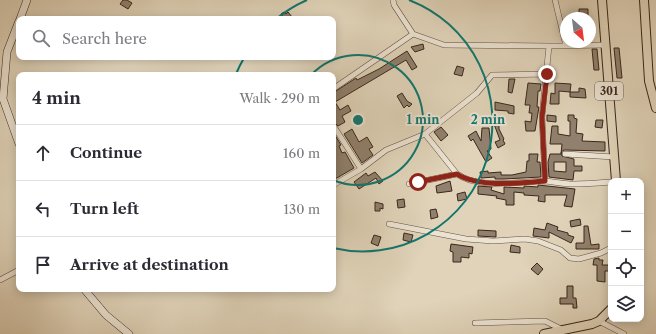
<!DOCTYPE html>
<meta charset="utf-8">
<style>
:root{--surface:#fff;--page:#f2f2f3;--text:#2b2b33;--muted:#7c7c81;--line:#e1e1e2}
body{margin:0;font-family:"Libre Caslon Text",serif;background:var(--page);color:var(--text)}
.controls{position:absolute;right:12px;bottom:12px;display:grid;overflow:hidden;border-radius:8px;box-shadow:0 2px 10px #0003}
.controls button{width:36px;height:36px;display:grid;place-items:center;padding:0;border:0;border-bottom:1px solid var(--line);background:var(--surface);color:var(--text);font:20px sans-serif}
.compass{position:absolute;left:560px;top:12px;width:36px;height:36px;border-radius:50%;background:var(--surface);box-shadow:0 2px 10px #0003;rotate:152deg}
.stop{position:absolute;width:12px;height:12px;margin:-9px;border:3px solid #8f2418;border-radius:50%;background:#fff}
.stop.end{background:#8f2418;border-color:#fff;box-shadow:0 1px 4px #0008}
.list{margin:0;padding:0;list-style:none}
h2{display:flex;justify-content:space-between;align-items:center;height:52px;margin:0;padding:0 16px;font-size:17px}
h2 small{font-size:13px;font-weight:400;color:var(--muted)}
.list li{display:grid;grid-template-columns:26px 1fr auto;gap:12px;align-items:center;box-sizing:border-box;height:56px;padding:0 16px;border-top:1px solid var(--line)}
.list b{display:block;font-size:15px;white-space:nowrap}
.list em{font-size:13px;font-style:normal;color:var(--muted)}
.icon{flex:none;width:22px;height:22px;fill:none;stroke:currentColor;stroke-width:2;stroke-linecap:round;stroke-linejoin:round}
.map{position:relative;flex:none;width:656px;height:334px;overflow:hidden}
.search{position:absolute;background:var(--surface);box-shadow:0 2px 10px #0003;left:16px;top:16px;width:320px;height:44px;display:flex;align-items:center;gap:10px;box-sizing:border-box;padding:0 14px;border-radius:8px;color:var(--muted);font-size:15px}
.panel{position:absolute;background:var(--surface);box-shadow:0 2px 10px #0003;left:16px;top:72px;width:320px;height:220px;border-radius:8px}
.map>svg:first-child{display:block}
.building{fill:#90806d;stroke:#3a271b;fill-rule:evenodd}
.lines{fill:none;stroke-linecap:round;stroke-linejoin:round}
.street-casing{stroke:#645242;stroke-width:6}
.secondary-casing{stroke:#3a271b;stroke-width:8}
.primary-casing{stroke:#3a271b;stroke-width:10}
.street{stroke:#ebe2d2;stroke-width:5}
.secondary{stroke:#ebe2d2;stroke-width:7}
.primary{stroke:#e0d3b9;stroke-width:8}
.route{stroke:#8f2418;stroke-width:5}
.ring{fill:none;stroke:#0f766e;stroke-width:2}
.labels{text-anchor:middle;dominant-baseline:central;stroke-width:4;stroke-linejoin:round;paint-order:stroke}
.shield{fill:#ebe2d2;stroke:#6f5f52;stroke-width:1}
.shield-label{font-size:11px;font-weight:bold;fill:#3a271b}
.centre{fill:#0f766e;stroke:#ebe2d2;stroke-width:2}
.ring-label{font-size:12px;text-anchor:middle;font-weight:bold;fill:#0f766e;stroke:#ebe2d2;stroke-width:4;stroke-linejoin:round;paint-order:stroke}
</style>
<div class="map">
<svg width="656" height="334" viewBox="0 0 656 334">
<rect width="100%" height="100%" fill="#e0d3b9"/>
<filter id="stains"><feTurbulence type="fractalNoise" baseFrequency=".005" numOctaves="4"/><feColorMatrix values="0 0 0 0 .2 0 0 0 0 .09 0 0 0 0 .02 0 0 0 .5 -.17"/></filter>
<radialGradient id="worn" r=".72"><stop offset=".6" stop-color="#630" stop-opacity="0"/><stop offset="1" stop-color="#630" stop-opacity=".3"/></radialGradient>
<!-- building -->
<path class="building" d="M123 0H127L132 3 128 9 120 4Z
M579 9H588V17H579Z
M284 12 286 14 288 12 292 17 290 19H281L283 17 281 14Z
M423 44 424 49 415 52 411 47Z
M614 48H619L622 78H617Z
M592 49H597L599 70H594Z
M407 51 417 67 412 70 406 60 335 102 340 110 348 105 351 111 342 116 345 122 338 126 333 121V93L356 78 357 80 379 69Z
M457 66 464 68 462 76 454 74Z
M509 79H515L512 93 508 92Z
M528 83 541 84 540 91H538L537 107H539L535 131H526L525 121 531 122 532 113H529L530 105H525Z
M555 83 571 84 570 92 559 91V104H550L551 93 555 94Z
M579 88 585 89 586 98 570 97V92H579Z
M402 93 407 101 412 104 409 107 407 105 404 108 397 96Z
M495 102 514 106V114L508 113V111L495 110Z
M547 115 556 116V122L547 121Z
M568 115H574V118L577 119 576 133 583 134 582 141 605 142V151L564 150 561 152 562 156 574 159V166H582V171H574L573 180 549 177 548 162 550 154H561L562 144H550L552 126H558V134L570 136V121H568ZM554 162H566V172L554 171Z
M596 120H603L602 128 595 127Z
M494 124 499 125V129L504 139 503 140 505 144 498 148 495 142 500 140Z
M441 127 448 135 441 141 434 132Z
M482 128H489L491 149 487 151 492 158 486 162 473 139 471 141 468 136 476 131 481 141Z
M352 129 359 142 367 137 373 147 369 149 373 155 362 163 344 134Z
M333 132 341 145 339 146 342 153 345 152 354 168 335 179H333V160L335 159 333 154Z
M529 154H538L537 162H540L541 177 504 179H495V177L481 178 480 172 488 171V173L501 172V175H512L526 172 527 161H529Z
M375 172 383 181 379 184 376 178 359 189 354 182 366 173 368 176Z
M450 181 452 191 437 193 436 186Z
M538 185 575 189 572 207 564 206 567 195H545V202L538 201 539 196 524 195V193L514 192V205H506V200L496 198 497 196 478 194V186L492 187 491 190 504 194V187L524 188V186L538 187Z
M465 192 467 199 458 201 457 194Z
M404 199 405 207 398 208 397 200Z
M375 202 383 204V209L380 208V211H375Z
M436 209 438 217 431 219 430 210Z
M580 219 581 225 571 227 570 221Z
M547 223 558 227 557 230 568 233V235L574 237 571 243 549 232V238L533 236 534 228 545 230Z
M584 226H588L591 245 599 244V249H576V243H584Z
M478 230 496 231V237L478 236Z
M404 233 413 235 411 242 403 240Z
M374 235 381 237 378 246 371 243Z
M451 244 473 247 472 254 469 253V258L461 257V262H453V252L450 251Z
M511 245 520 247V253L510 252Z
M599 258V260H603L602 265H611L610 271H605V282L597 281V265H593L594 259Z
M537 263 543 269 538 275 531 269Z
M567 286H573V298H576L577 308H573V304H560V298H567Z"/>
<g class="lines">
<defs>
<path id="street" d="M393 0 394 5 413 34 444 45 549 46 605 45
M555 0 566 46
M333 89 413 34
M333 125 361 169
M425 134 457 174
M565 154 614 157
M545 181 542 117 549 46
M333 183 335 184 361 169 386 150 425 134 477 93 492 75 547 74
M409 184 457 174C480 190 519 181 546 181 555 182 564 184 574 184 586 184 599 183 611 182
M389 224 466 239 493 241 525 239 538 241 561 250 570 258 579 259 601 253 611 248
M0 280 19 270
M599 321 624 334
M475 323 545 321 563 330"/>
<path id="secondary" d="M20 19 27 0
M19 21 7 52 3 99 19 144
M84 289 106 315 129 334"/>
<path id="primary" d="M602 0 616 181
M644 0 649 81 656 108
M544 334 592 324 599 321 611 309"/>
</defs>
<!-- street casing -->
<use href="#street" class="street-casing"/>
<!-- secondary casing -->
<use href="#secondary" class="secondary-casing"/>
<!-- primary casing -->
<use href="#primary" class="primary-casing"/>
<!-- street -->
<use href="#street" class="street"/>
<!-- secondary -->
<use href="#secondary" class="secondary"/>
<!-- primary -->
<use href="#primary" class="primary"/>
</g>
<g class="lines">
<!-- route -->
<path class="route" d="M418 182 457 174C478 188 520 183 545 181L542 117 547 74"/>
</g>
<!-- distance rings -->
<g class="ring">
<path d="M311 75A65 65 0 1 1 333 180"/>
<path d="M236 74A130 130 0 0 1 244 58M276 19A130 130 0 0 1 307 0M409 0A130 130 0 0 1 333 248"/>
</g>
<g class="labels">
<!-- shield labels -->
<rect class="shield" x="595" y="82" width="28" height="18" rx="3"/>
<g class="shield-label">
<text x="609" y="91">301</text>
</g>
</g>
<circle cx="358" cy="120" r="6" class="centre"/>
<g class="ring-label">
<text x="423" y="124">1 min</text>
<text x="488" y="124">2 min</text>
</g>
<rect width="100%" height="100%" filter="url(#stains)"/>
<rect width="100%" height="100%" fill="url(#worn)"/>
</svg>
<div class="controls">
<button>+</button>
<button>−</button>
<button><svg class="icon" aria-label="locate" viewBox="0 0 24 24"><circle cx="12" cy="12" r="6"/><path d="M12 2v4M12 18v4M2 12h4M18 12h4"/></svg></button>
<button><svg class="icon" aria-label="layers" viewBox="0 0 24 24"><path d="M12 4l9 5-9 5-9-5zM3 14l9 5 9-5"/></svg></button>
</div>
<svg class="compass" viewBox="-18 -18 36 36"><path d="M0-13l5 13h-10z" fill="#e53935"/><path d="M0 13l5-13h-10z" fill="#7c7c81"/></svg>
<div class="stop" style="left:418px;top:182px"></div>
<div class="stop end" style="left:547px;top:74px"></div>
<div class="search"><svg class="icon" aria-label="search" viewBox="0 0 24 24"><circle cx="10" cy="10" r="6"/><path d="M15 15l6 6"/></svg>Search here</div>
<section class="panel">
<h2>4 min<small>Walk · 290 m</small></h2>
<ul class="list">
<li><svg class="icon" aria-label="ahead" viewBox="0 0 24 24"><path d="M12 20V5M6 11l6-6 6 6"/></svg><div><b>Continue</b></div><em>160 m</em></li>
<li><svg class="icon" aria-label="left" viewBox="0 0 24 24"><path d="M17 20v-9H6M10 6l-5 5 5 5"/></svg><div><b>Turn left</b></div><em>130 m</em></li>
<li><svg class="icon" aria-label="arrive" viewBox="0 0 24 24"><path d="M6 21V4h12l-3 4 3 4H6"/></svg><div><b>Arrive at destination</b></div></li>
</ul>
</section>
</div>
